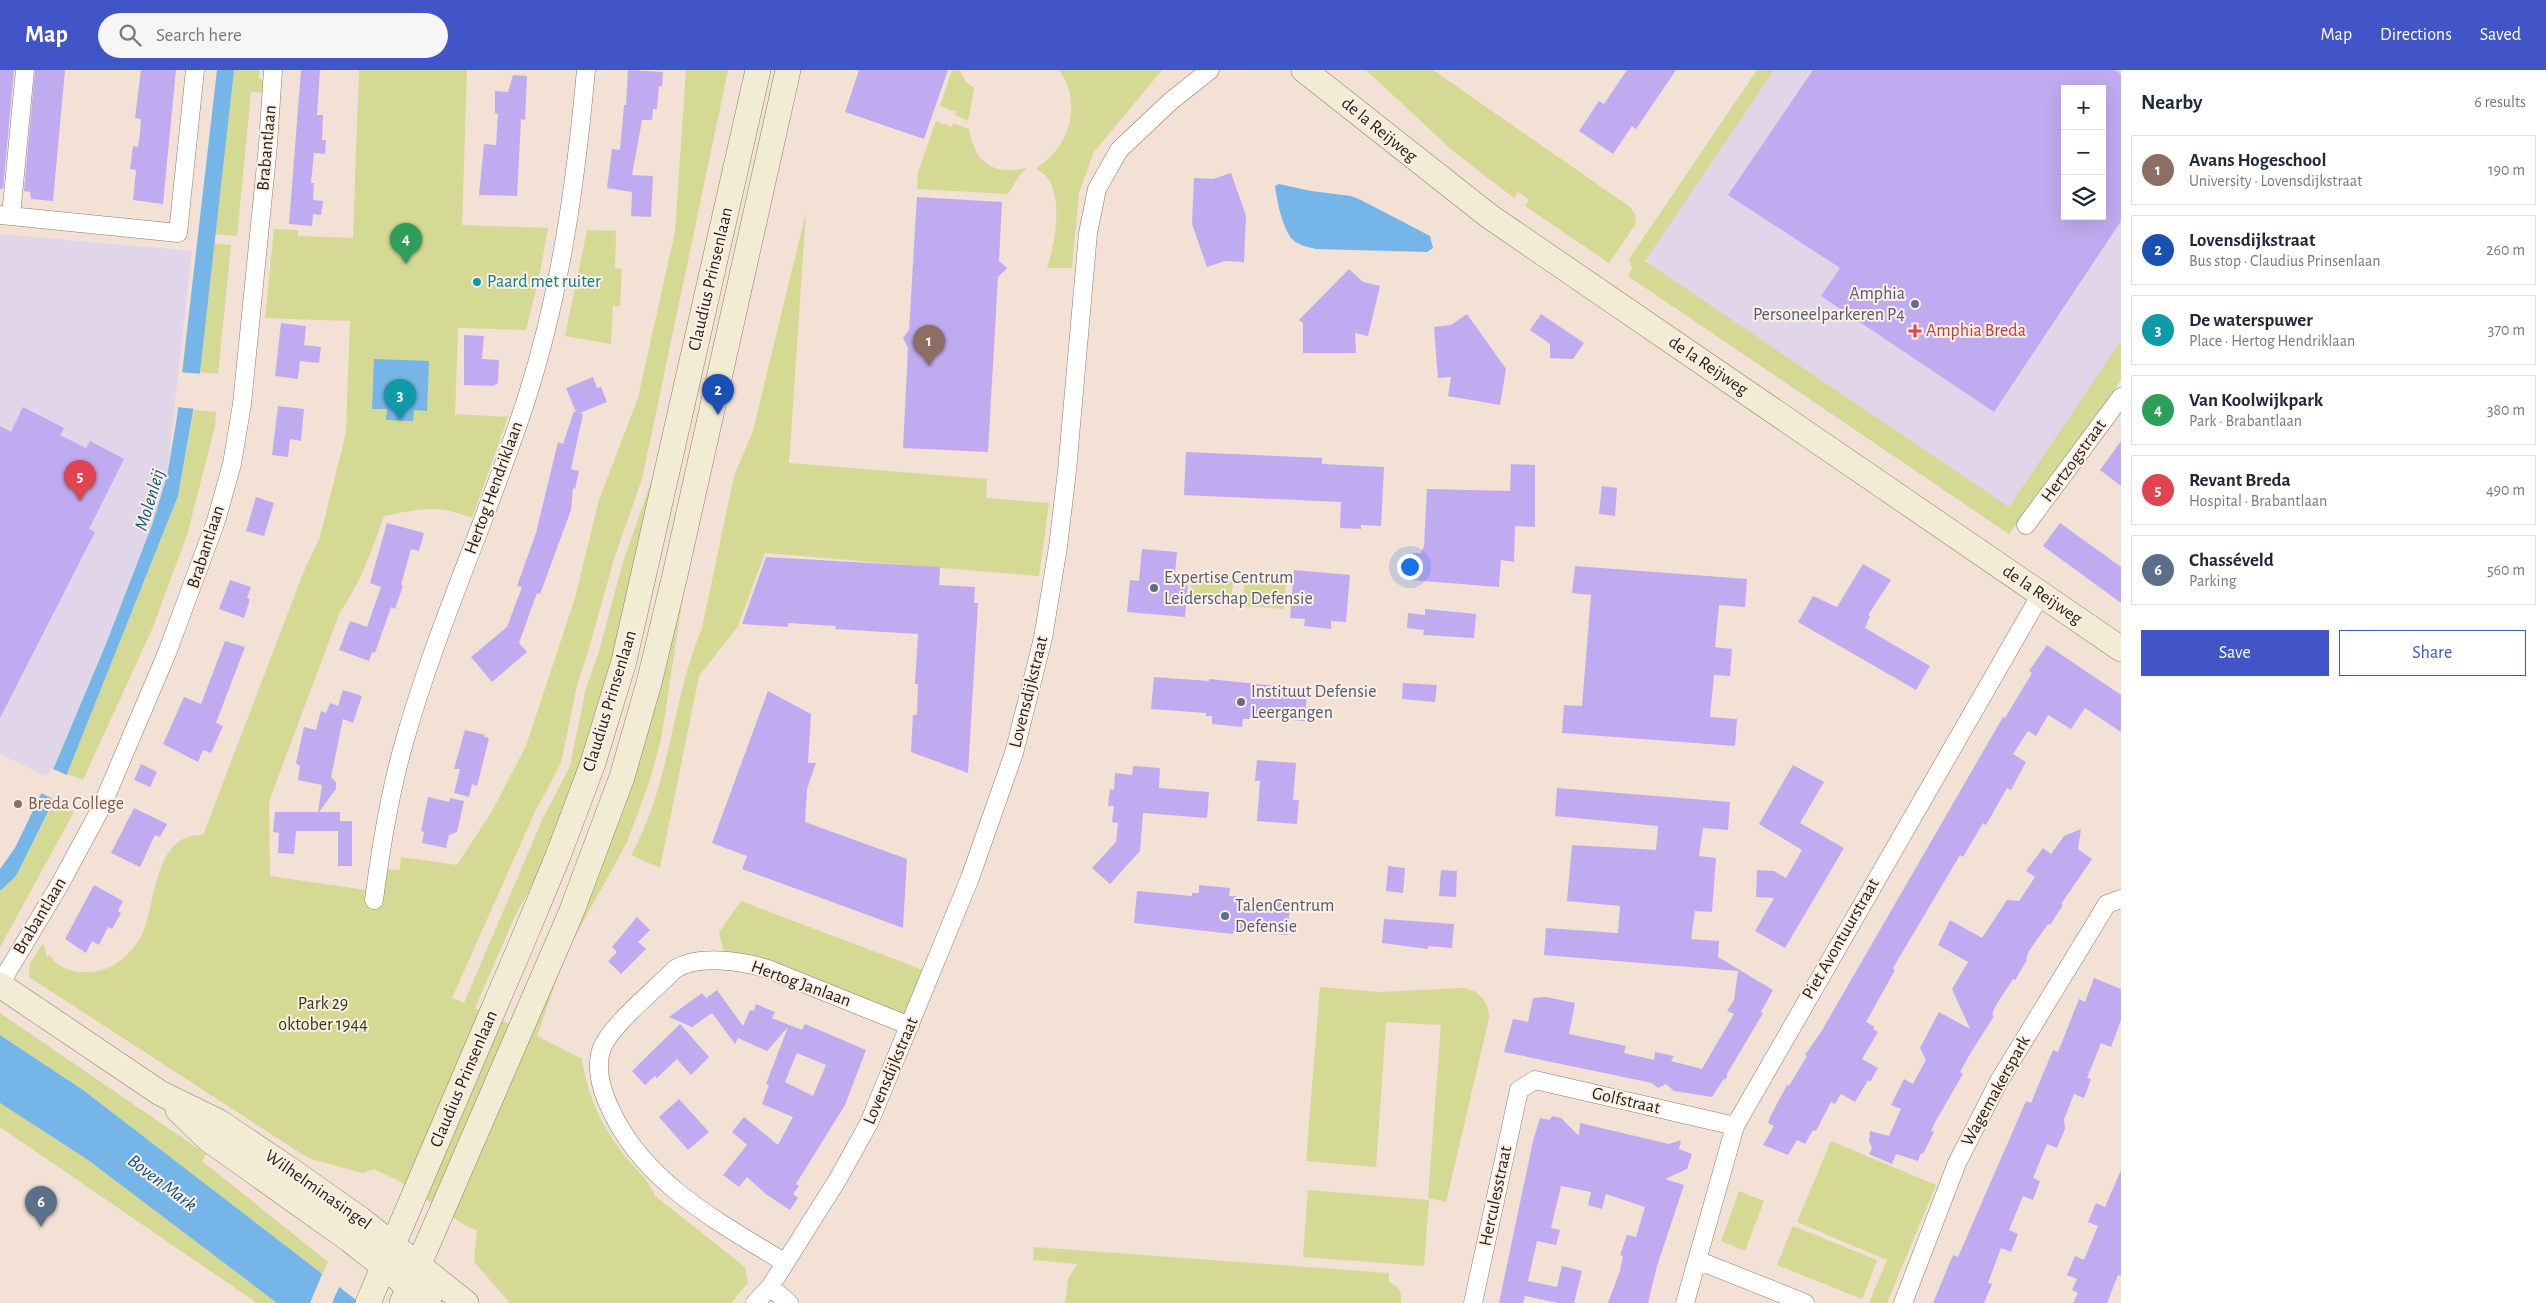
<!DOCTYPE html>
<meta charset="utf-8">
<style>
:root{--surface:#fff;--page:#f6f6f7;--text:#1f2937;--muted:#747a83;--line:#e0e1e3;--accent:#4155c9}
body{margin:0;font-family:"Alegreya Sans",sans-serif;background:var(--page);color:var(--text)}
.controls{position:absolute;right:15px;top:15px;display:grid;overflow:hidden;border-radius:0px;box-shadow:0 5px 20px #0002}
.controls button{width:45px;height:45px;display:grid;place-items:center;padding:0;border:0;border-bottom:1px solid var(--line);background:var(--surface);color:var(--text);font:25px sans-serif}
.you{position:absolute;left:1409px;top:496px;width:18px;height:18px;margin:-12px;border:4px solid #fff;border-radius:50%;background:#1a73e8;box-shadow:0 0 0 8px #1a73e833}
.badge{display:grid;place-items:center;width:32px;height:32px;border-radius:50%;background:var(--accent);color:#fff;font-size:16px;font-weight:700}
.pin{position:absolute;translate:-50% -41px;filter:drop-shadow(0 1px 2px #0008)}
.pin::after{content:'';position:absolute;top:26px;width:18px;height:15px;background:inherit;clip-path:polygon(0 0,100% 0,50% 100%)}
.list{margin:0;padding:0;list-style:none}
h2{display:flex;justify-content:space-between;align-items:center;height:65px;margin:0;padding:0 20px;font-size:21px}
h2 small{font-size:16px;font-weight:400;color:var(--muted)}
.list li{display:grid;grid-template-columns:32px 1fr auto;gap:15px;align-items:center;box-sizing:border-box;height:70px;margin:0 10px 10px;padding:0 10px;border:1px solid var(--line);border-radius:0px}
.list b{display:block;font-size:19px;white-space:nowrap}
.list p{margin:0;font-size:16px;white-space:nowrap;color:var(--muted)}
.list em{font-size:16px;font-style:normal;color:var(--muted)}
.actions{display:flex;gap:10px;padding:15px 20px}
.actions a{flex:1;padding:11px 0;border:1px solid var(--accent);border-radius:0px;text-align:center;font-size:18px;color:var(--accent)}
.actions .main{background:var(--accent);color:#fff}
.icon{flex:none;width:28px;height:28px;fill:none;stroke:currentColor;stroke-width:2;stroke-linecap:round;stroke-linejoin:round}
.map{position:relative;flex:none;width:2121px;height:1233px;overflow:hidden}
header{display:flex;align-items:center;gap:30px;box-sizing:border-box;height:70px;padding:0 25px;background:var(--accent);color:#fff}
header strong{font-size:24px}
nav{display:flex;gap:28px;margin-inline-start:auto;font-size:18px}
.search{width:350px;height:45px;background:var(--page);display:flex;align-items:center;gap:12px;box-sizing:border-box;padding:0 18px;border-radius:28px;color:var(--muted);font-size:19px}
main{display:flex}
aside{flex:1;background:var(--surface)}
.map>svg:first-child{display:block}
.medical{fill:#e1d5e9;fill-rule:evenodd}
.green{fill:#d4d993}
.water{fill:#76b5e8}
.pier{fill:#f2e1d4}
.building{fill:#c1abf0;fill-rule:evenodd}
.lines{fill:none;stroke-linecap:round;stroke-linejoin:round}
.street-casing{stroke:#8b7c70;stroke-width:19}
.secondary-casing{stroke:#8b7c70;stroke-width:26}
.street{stroke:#fff;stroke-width:18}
.secondary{stroke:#f3ecd4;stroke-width:25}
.culture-dot{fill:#0f9aa8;stroke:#fdefe4;stroke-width:2}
.service-dot{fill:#5c6f8a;stroke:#fdefe4;stroke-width:2}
.health-dot{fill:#e0444e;stroke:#fdefe4;stroke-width:2}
.education-dot{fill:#8d6e63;stroke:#fdefe4;stroke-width:2}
.labels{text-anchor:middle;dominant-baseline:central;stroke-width:4;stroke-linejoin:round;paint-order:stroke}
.street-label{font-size:18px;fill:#251f1a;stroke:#fdefe4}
.culture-label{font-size:18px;fill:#0d838f;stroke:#fdefe4;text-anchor:start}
.service-label{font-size:18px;fill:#4e5e75;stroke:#fdefe4;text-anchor:start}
.health-label{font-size:18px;fill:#be3a42;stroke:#fdefe4;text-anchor:start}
.education-label{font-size:18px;fill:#785e54;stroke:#fdefe4;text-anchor:start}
.park-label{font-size:18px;fill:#353715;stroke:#fdefe4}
.water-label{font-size:19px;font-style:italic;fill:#075484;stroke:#fdefe4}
</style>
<header>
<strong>Map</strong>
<div class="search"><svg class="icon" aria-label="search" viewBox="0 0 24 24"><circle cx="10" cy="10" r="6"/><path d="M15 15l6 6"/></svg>Search here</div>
<nav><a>Map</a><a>Directions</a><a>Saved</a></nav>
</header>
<main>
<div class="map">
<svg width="2121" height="1233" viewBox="0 0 2121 1233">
<rect width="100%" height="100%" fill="#f2e1d4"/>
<!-- medical -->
<path class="medical" d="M1758 0H2121V310L2009 464 1637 212 1651 193 1635 182ZM2065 19H2102V146H2065Z
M0 164 192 181 167 406 152 455 106 574 49 708 0 684Z"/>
<!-- green -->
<path class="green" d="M234 0H259V9L265 10 264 23 251 22 237 166 214 164Z
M359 0H467L462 155 548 158 540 203 526 260 458 258 455 344 508 347 472 448C436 434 421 439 384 446 372 480 361 512 340 542L269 731 270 806 379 822 382 799 400 800 401 787 457 795 491 743 526 676 575 528 599 430 638 328 675 162 686 0H728L642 409 614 489 588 582 577 615 561 693 534 744 452 928 464 933 543 748 570 696 586 618 598 585 623 492 651 412 657 403 625 548 557 770 515 846 475 938 530 963 634 702 652 648 687 500 661 670 649 713 627 772 566 883 537 966 582 989C588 1028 601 1055 625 1086 636 1100 649 1110 655 1126L745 1197 748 1213 731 1233H510L474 1192 477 1160 466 1156 399 1111 374 1099 363 1103 308 1088 29 907 30 893 43 873 47 887 49 885C60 899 71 903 89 902 114 902 137 880 145 857 156 825 157 763 203 765L304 501 320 467 346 363 350 251 265 248 274 159 298 160V166L353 168Z
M952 0 960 1 966 12 974 18 968 51 955 45 956 42 940 36Z
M1059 0H1162L1094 82 1079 122 1072 198H1047C1055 173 1062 136 1050 111 1046 104 1041 103 1036 98 1070 77 1083 34 1059 0Z
M1366 0H1433L1630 137 1636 146 1635 155 1609 193 1525 136 1529 130 1518 122 1514 128 1453 81Z
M1757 0H1774L1645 191 2009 437 2121 270V310L2009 464 1628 206 1632 198 1629 189Z
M936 51 952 57 953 53 969 59C974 93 994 106 1027 98L1019 106 1008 124 917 119 918 102Z
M806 142 789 393 987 409 986 428 1049 433 1039 506 765 483 738 556 699 606 660 798 631 785C671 714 671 632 702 558L734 406 753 361Z
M587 160 616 161 615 198 622 199 620 236H613L611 274 565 266Z
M213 173 231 175 218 304 200 302Z
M194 340 216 342 215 356 187 465 153 557 83 710 67 704 178 426Z
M1192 507 1233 511 1231 534 1190 531Z
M1244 512 1286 515 1284 539 1243 536Z
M54 732 74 742 0 877V821L16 806Z
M741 831 923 900 905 945 770 890 736 886 723 880 719 862Z
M1320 917 1380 922 1463 918C1479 920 1489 932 1489 948L1446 1132 1428 1128 1441 955 1386 952 1376 1097 1306 1091Z
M0 943 206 1084 202 1091 328 1192 322 1205 83 1020 0 965Z
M0 1033 88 1090 277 1233H257L0 1057Z
M1831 1071 1936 1115 1887 1233H1869L1887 1190 1797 1152Z
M1308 1120 1429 1130 1424 1196 1303 1187Z
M1739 1121 1764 1131 1745 1181 1721 1171Z
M1793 1156 1877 1190 1862 1229 1777 1195Z
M1034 1177 1389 1203V1212C1399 1216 1402 1223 1401 1233H1065L1068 1209 1077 1194 1033 1190Z"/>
<!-- water -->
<path class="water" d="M217 0H234L200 302 178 426 67 704 16 806 0 821V799L15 778 55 695 106 574 152 455 167 406 177 347Z
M1279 114 1311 121 1351 126 1361 130 1430 166 1433 178 1427 182 1316 179C1308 177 1297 175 1291 168 1282 155 1277 132 1275 116Z
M374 289 429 291 427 341 414 340 413 351 386 350 387 339H372Z
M0 965 83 1020 360 1233H277L88 1090 0 1033Z"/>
<!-- pier -->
<path class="pier" d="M180 302 202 304 197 339 176 337Z
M51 698 69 706 57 731 39 722Z
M323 1202 340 1215 332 1233H310Z"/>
<!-- building -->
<path class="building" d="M0 0H14L3 119H0Z
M35 0H65L53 131 31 129 30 122 24 121Z
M141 0H176L163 134 133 130 136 100 130 99 133 76 138 77 140 63 141 49 135 48Z
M301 0H320L317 45H323L322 70H326L325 84 314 83 311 113H314L313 130 323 131 321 145 313 144 312 156 289 154Z
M628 0 663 2 662 16H659L657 39H653L652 50H642L632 105 653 106 651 147 631 146 632 122 607 118 612 79 620 80 624 35H626Z
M859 0H948L924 69 845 42Z
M1627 0H1676L1636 59 1632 56 1613 84 1579 61 1599 31 1604 34Z
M1813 0H2115L2121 4V151L1994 342 1821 226 1840 198 1728 125ZM2065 19H2102V146H2065Z
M513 5 527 6 525 50 521 49 517 126 479 125 484 74 496 75 498 44 495 43V21L508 22Z
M1231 103 1246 146 1244 192 1225 191 1207 197 1192 154 1194 108 1213 109Z
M917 127 1002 132 999 191 1007 198 998 207 988 382 903 378 908 278 903 268 909 260Z
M1349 199 1363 212 1380 216 1368 266 1355 263 1356 283H1303V253L1299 250Z
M1467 244 1506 299 1500 335 1448 326 1451 307 1438 308 1434 257 1451 255Z
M1541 244 1584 273 1573 289 1550 288V274L1530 260Z
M281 253 306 256 304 275 321 277 319 293 300 291 298 309 275 306Z
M464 265 484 266 482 289 499 290 498 313 493 316 464 315Z
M593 307 597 318 601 317 607 332 580 343 583 344 571 399 579 401 575 419 573 418 571 440 540 524 537 523 519 573 527 582 492 612 471 587 507 557 522 517 517 516 536 463 558 372 563 374 574 341 576 342 566 318Z
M278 336 304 339 301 371 290 369 288 387 272 385Z
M23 337 64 358 60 365 86 378 90 371 124 389 89 459 95 462 0 648V356L11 362Z
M2121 371V416L2100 400Z
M1186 382 1322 388V394L1384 397 1381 456 1361 455V459L1340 458 1341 432 1184 425Z
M1511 394 1535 395V457L1515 456 1514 492 1501 490 1499 517 1411 510 1413 483H1421L1424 476 1427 419 1510 421Z
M1602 416 1617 418 1615 446 1599 444Z
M256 427 274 433 264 466 246 461Z
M387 453 424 463 419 481 411 479 401 515 403 516 395 539 391 537 375 583 372 582 369 591 339 580 350 551 367 557 381 517 370 513Z
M2060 453 2121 497V533L2043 476Z
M1142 479 1177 482 1174 514 1188 515 1185 547 1127 542 1130 510 1139 511Z
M766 487 940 497 939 515 975 517 974 533H978L968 703 911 682 913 645H917L918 614H915L918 564 835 559 836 556 788 553V557L742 554Z
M1863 494 1891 510 1868 545 1870 546 1865 558 1930 596 1916 620 1798 552 1813 526 1837 537Z
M1575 496 1747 509 1745 537 1719 535 1715 577 1732 579 1730 606 1714 605 1710 647 1737 649 1735 676 1562 663 1564 635 1582 636 1591 525 1572 523Z
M1294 500 1350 505 1346 552 1331 551V559L1304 556 1305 549 1290 548Z
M230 510 251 517 247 528 250 529 244 548 219 539Z
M1425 539 1476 544 1474 568 1423 565 1424 560 1407 558 1408 543 1425 545Z
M225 571 245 577 216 653 223 656 211 683 203 680 198 692 163 674 184 627 201 634Z
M2047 575 2121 625V662L2085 638 2071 659 2048 645 2036 666 2028 661 2013 684 2026 692 2011 720 2007 718 1986 755 1983 753 1963 787 1960 785 1893 898 1895 900 1866 952 1875 957 1873 959 1878 962 1862 989 1878 998 1870 1012 1868 1010 1855 1032 1841 1024 1835 1034 1831 1032 1816 1061 1813 1060 1805 1074 1797 1070 1788 1085 1763 1075 1774 1056 1768 1053 1771 1045 1787 1015 1789 1016 1807 986 1805 985 1821 962 2003 647 2005 648 2032 603 2029 601Z
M1154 607 1209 611V609L1307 619 1305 651 1250 647V649H1243L1242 657 1212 654V646H1206V643L1151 639Z
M1403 613 1437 615 1435 632 1402 629Z
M343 620 362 626 353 653 343 649 331 707 336 712V719L319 742H340V751H352V796H338V761H296L294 784 278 783 279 763 273 762 275 742H318L322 715 298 710 300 696 296 693 304 657 316 660 321 641 326 643 330 633 338 636Z
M768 621 811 644 808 693H816L807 719 805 752 907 789 903 858 742 799 747 786 712 773Z
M465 660 485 665 484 667 489 668 477 716 472 714 469 727 454 723 460 699H454Z
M1257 690 1296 693 1293 730H1299L1297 754 1257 751 1260 711H1255Z
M141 694 157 702 150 717 134 710Z
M1793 695 1824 712 1800 753 1844 778 1785 878 1755 861 1774 828 1756 827 1757 800 1774 801 1786 808 1802 780 1759 754Z
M1133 696 1160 698 1159 718 1209 722 1207 748 1143 743 1140 781 1110 814 1092 798 1116 772 1118 753 1112 752 1114 736H1108L1110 719 1114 720 1115 703 1132 705Z
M1557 718 1730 732 1728 760 1703 758 1699 786 1716 788 1712 842 1695 841 1691 869 1719 871 1718 887 1773 920 1761 942 1763 943 1759 950 1727 1004V1008L1723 1010 1712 1027 1674 1021 1666 1014 1658 1018 1652 1013 1504 982 1513 949 1528 952 1533 928 1546 927 1575 933 1569 964 1626 976 1624 983 1654 990 1655 982 1674 986 1671 991 1702 999 1734 944 1727 941 1734 930 1738 901 1544 885 1546 858 1618 863 1620 836 1567 831 1572 775 1656 780 1658 756 1555 746Z
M428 727 449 732 450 728 464 731 457 762 449 765 446 778 422 773 424 762 421 761Z
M134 738 167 754 160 767 155 765 140 797 111 783Z
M2081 759 2078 779 2092 789 2061 834 2063 835 2050 855 2048 854 2029 881 2026 889 2027 890 2015 910 2013 909 1995 937 1992 945 1994 946 1970 984 1960 1002 1963 1004 1934 1054 1931 1061 1934 1062 1923 1084 1921 1083 1918 1091 1896 1084 1892 1094 1869 1084 1872 1078 1869 1071 1870 1061 1889 1066 1901 1039 1891 1035 1904 1009 1913 1014 1922 997 1926 990 1920 978 1939 942 1970 959 1952 919 1968 892 1938 875 1950 850 1982 868 2007 830 2019 831 2035 807 2026 801 2043 778 2051 784 2064 766Z
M1388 796 1405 798 1403 823 1386 821Z
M1441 800 1457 801 1456 827 1439 826Z
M94 815 123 831 118 841 121 843 112 859 108 857 99 875 92 871 86 883 65 869Z
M1199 815 1230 818 1229 826H1236V829L1290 833 1288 865 1233 861V864L1134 853 1137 821 1192 826V823H1199Z
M637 847 650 860 638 872 646 879 621 904 608 891 617 882 612 877Z
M1384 849 1454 854 1452 878 1428 876V879L1382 873Z
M2094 908 2121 919V950L2111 977 2101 973 2087 1008 2091 1009 2084 1028 2074 1024 2064 1049 2065 1059 2057 1078 2047 1074 2033 1108 2040 1111 2033 1130 2023 1126 2009 1160 2018 1164 2011 1182 2001 1178 1988 1213 1992 1214 1984 1233H1933L1953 1185 1958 1187 2026 1031 2031 1033 2053 980 2058 982 2079 929 2085 932Z
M717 920 743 956 750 940 754 941 756 934 775 942 772 948 802 960 805 954 866 980 845 1035 796 1114 799 1116 793 1124 798 1128 790 1140 767 1125 747 1107 739 1117 723 1105 747 1075 732 1062 744 1047 778 1075 793 1047 762 1034 769 1015 766 1014 788 957 767 981 738 968 735 974 712 943 692 957 669 947 702 923 706 928ZM797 983 826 995 813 1026 785 1012Z
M680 954 709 987 691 1005 677 989 657 1008 655 1006 645 1015 632 1001Z
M679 1029 709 1062 688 1080 659 1047Z
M1553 1046 1561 1048 1579 1066 1580 1053 1669 1074 1681 1070 1679 1079 1692 1084 1687 1099 1665 1109 1684 1115 1657 1196 1648 1233H1608L1620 1201 1623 1186 1620 1185 1627 1165 1636 1167 1645 1137 1606 1124 1602 1139 1588 1135 1591 1122 1561 1116 1551 1158 1560 1160 1556 1175 1537 1171 1528 1211 1557 1217 1562 1196 1582 1201 1574 1233H1558L1525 1226 1523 1233H1499L1533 1071 1540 1048 1549 1050Z
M2121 1100V1206L2118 1205 2107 1233H2073L2078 1223 2072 1220 2077 1209 2067 1205 2075 1186 2084 1190 2098 1156 2088 1152 2096 1133 2105 1137Z"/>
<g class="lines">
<defs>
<path id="street" d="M0 145 178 163 195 0
M11 146 25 0
M2026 455 2121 327
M374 830C381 776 389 725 404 673 437 555 490 443 527 327 561 221 576 110 586 0
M0 914 60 814 101 738 167 583 216 451 232 394 242 334 268 75 273 0
M1697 1190 1805 1233
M784 1192C717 1151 642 1112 609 1036 601 1019 595 996 602 978 611 955 656 919 674 900 697 884 742 891 768 899L910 956
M770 1217 789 1233
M755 1233 770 1217 838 1109 869 1053 970 808 1014 683 1043 568 1058 477 1067 401 1088 163 1097 119 1119 80 1171 31 1210 0
M1473 1233 1519 1020 1535 1010 1735 1056
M1685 1233 1735 1056 2041 524
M1903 1233 1957 1093 1999 1011 2107 834 2121 829"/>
<path id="secondary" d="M1304 0 1489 146 2121 579
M0 915 160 1023 219 1052 292 1101 360 1149 466 1233
M178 1040 208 1069 350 1170 429 1233
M368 1233 521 875 558 786 593 693 624 591 758 0
M402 1233 571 843 622 707 649 613 675 505 788 0"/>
</defs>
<!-- street casing -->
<use href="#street" class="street-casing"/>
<!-- secondary casing -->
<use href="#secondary" class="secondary-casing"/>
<!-- street -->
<use href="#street" class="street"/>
<!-- secondary -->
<use href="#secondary" class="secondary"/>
</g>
<!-- markers -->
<circle class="culture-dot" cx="477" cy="212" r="5"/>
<g class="service-dot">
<circle cx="1915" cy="234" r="5"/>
<circle cx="1154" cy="518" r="5"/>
<circle cx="1241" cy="632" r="5"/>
<circle cx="1225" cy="846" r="5"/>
</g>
<path class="health-dot" d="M1912.5 253.5h5v5h5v5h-5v5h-5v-5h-5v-5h5z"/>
<circle class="education-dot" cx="18" cy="734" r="5"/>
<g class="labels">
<!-- street labels -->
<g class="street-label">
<text transform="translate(1379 60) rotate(39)">de la Reijweg</text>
<text transform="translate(267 78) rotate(-85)">Brabantlaan</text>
<text transform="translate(711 209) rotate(-77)">Claudius Prinsenlaan</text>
<text transform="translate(1708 296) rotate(34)">de la Reijweg</text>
<text transform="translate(2074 391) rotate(-54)">Hertzogstraat</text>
<text transform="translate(494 418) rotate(-70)">Hertog Hendriklaan</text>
<text transform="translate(206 477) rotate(-72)">Brabantlaan</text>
<text transform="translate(2042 525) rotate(34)">de la Reijweg</text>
<text transform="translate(1029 622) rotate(-76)">Lovensdijkstraat</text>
<text transform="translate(610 631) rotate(-73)">Claudius Prinsenlaan</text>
<text transform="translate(40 846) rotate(-59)">Brabantlaan</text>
<text transform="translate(1841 869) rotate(-60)">Piet Avontuurstraat</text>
<text transform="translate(801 914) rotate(20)">Hertog Janlaan</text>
<text transform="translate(891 1001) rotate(-67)">Lovensdijkstraat</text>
<text transform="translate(464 1009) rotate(-67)">Claudius Prinsenlaan</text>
<text transform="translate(1996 1021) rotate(-61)">Wagemakerspark</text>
<text transform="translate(1626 1031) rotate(13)">Golfstraat</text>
<text transform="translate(318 1120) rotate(35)">Wilhelminasingel</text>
<text transform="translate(1496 1126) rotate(-78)">Herculesstraat</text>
</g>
<!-- culture labels -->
<g class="culture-label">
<text x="487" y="212">Paard met ruiter</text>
</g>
<!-- service labels -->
<g class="service-label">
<text x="1905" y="224" text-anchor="end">Amphia<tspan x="1905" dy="21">Personeelparkeren P4</tspan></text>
<text x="1164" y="508">Expertise Centrum<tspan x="1164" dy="21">Leiderschap Defensie</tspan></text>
<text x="1251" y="622">Instituut Defensie<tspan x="1251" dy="21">Leergangen</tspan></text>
<text x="1235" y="836">TalenCentrum<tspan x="1235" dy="21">Defensie</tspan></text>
</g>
<!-- health labels -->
<g class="health-label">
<text x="1926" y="261">Amphia Breda</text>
</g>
<!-- education labels -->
<g class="education-label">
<text x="28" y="734">Breda College</text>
</g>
<!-- park labels -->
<g class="park-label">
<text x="323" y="934">Park 29<tspan x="323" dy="21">oktober 1944</tspan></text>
</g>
<!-- water labels -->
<g class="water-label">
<text transform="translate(150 430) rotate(-73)">Molenleij</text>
<text transform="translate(162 1113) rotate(37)">Boven Mark</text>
</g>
</g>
</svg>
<div class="controls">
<button>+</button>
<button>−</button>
<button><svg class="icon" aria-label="layers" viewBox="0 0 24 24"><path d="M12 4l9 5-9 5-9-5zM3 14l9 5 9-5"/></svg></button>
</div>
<div class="you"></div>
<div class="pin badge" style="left:929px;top:296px;background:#8d6e63">1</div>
<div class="pin badge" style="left:718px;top:345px;background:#1a4fb4">2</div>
<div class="pin badge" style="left:400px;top:350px;background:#0f9aa8">3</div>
<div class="pin badge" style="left:406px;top:194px;background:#2e9e5b">4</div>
<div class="pin badge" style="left:80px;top:431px;background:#e0444e">5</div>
<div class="pin badge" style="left:41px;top:1157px;background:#5c6f8a">6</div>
</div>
<aside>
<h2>Nearby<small>6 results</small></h2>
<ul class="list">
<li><span class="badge" style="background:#8d6e63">1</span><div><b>Avans Hogeschool</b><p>University · Lovensdijkstraat</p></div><em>190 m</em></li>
<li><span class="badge" style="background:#1a4fb4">2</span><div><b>Lovensdijkstraat</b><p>Bus stop · Claudius Prinsenlaan</p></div><em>260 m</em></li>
<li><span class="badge" style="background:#0f9aa8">3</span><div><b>De waterspuwer</b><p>Place · Hertog Hendriklaan</p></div><em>370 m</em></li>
<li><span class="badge" style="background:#2e9e5b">4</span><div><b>Van Koolwijkpark</b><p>Park · Brabantlaan</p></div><em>380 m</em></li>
<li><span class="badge" style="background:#e0444e">5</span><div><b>Revant Breda</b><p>Hospital · Brabantlaan</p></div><em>490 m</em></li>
<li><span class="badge" style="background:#5c6f8a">6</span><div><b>Chasséveld</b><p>Parking</p></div><em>560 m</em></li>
</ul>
<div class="actions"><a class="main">Save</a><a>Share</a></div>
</aside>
</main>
